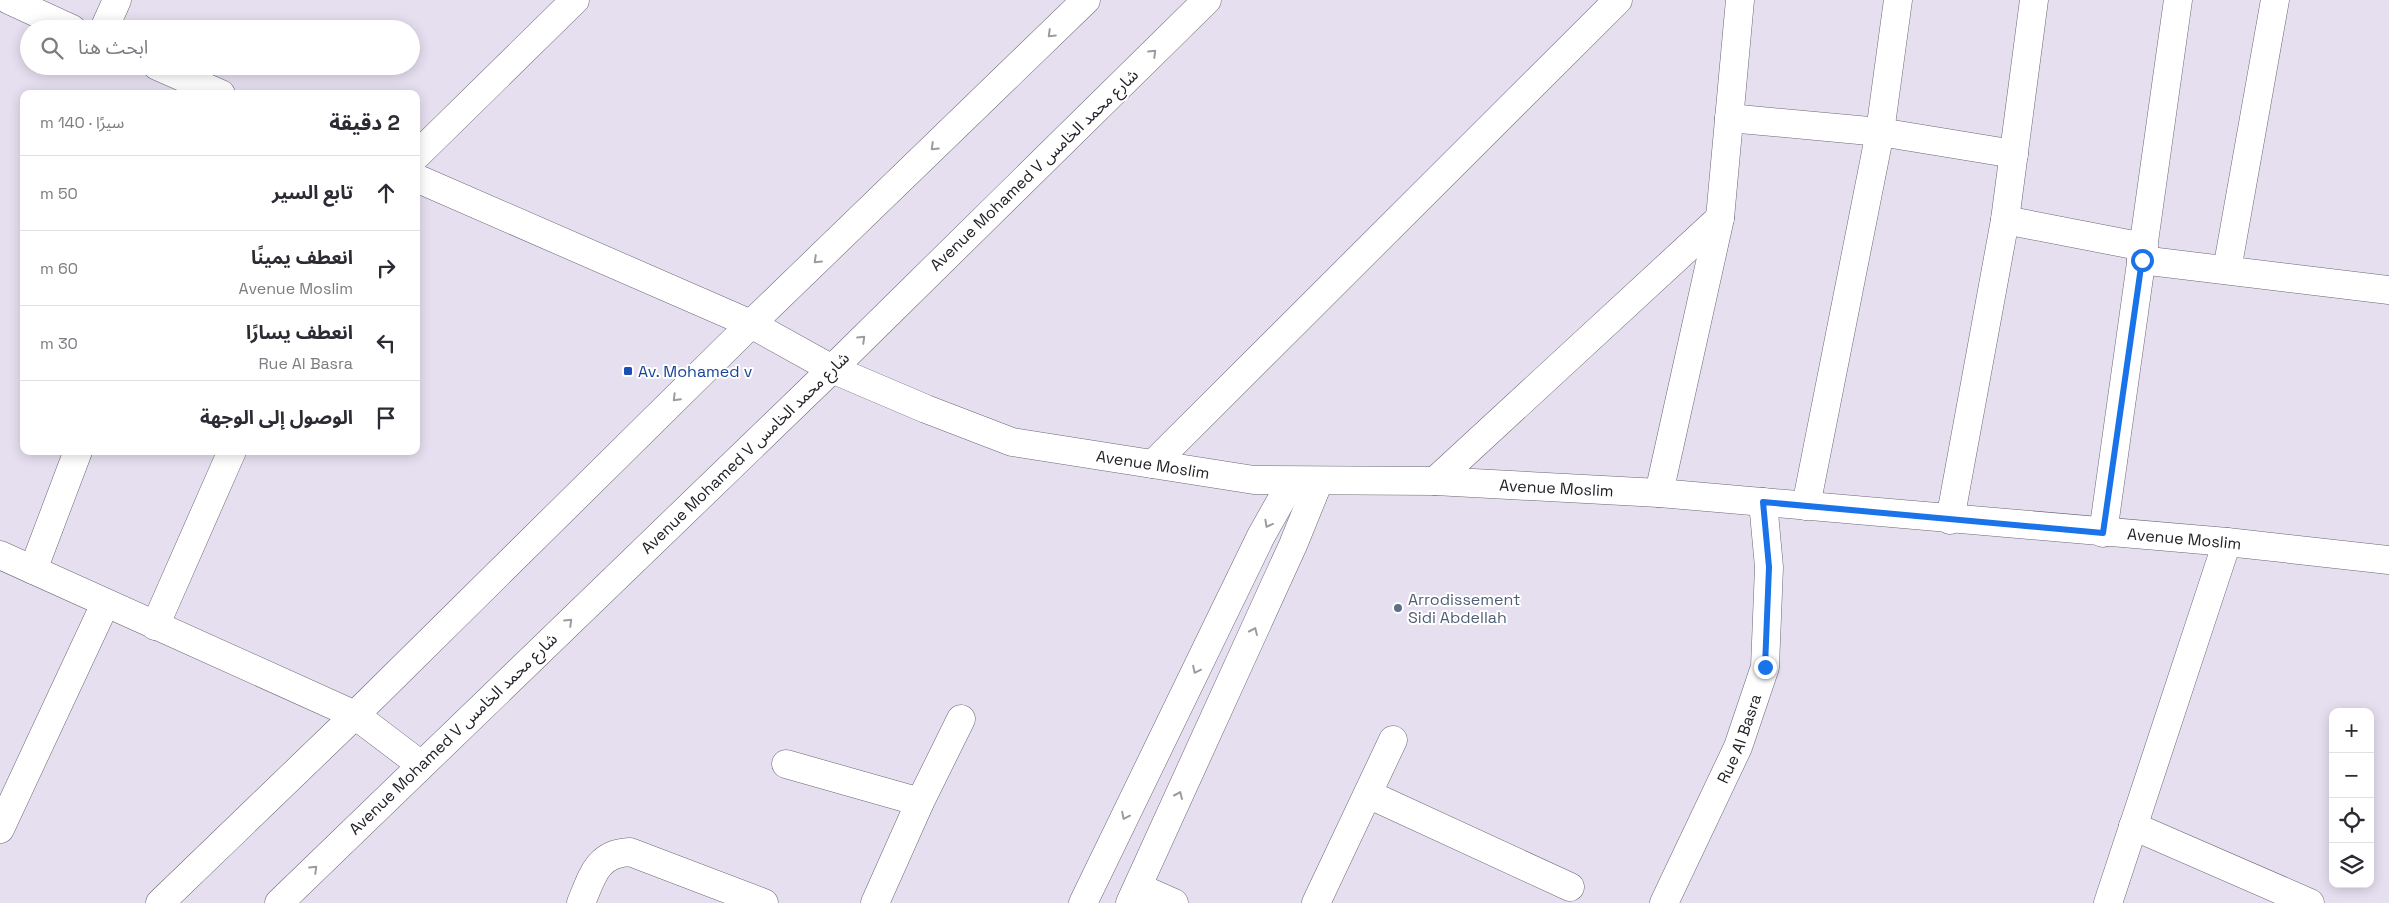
<!DOCTYPE html>
<html lang="ar">
<meta charset="utf-8">
<style>
:root{--surface:#fff;--page:#f7f7f7;--text:#2b2b33;--muted:#7c7c81;--line:#e1e1e2}
body{margin:0;font-family:"Space Grotesk","Noto Sans Arabic",sans-serif;background:var(--page);color:var(--text);direction:rtl}
.controls{position:absolute;right:15px;bottom:15px;display:grid;overflow:hidden;border-radius:10px;box-shadow:0 2px 12px #0003}
.controls button{width:45px;height:45px;display:grid;place-items:center;padding:0;border:0;border-bottom:1px solid var(--line);background:var(--surface);color:var(--text);font:25px sans-serif}
.stop{position:absolute;width:15px;height:15px;margin:-11px;border:4px solid #1a73e8;border-radius:50%;background:#fff}
.stop.end{background:#1a73e8;border-color:#fff;box-shadow:0 1px 5px #0008}
.list{margin:0;padding:0;list-style:none}
h2{display:flex;justify-content:space-between;align-items:center;height:65px;margin:0;padding:0 20px;font-size:21px}
h2 small{font-size:16px;font-weight:400;color:var(--muted)}
.list li{display:grid;grid-template-columns:32px 1fr auto;gap:15px;align-items:center;box-sizing:border-box;height:75px;padding:0 20px;border-top:1px solid var(--line)}
.list b{display:block;font-size:19px;white-space:nowrap}
.list p{margin:0;font-size:16px;white-space:nowrap;color:var(--muted)}
.list em{font-size:16px;font-style:normal;color:var(--muted)}
.icon{flex:none;width:28px;height:28px;fill:none;stroke:currentColor;stroke-width:2;stroke-linecap:round;stroke-linejoin:round}
.map{position:relative;flex:none;width:2389px;height:903px;overflow:hidden;direction:ltr}
.search{position:absolute;background:var(--surface);box-shadow:0 2px 12px #0003;left:20px;top:20px;width:400px;height:55px;display:flex;align-items:center;gap:12px;box-sizing:border-box;padding:0 18px;border-radius:28px;color:var(--muted);font-size:19px}
.panel{position:absolute;background:var(--surface);box-shadow:0 2px 12px #0003;left:20px;top:90px;width:400px;height:365px;border-radius:10px;direction:rtl}
.map>svg:first-child{display:block}
.lines{fill:none;stroke-linecap:round;stroke-linejoin:round}
.minor-casing{stroke:#6b6674;stroke-width:29}
.minor{stroke:#fff;stroke-width:28}
.oneway{stroke:#9c9c9e}
.route{stroke:#1a73e8;stroke-width:6}
.transit-dot{fill:#1a4fb4;stroke:#fff;stroke-width:2}
.service-dot{fill:#5c6f8a;stroke:#fff;stroke-width:2}
.labels{text-anchor:middle;dominant-baseline:central;stroke-width:4;stroke-linejoin:round;paint-order:stroke}
.street-label{font-size:16px;fill:#242228;stroke:#fff}
.transit-label{font-size:16px;fill:#164399;stroke:#fff;text-anchor:start}
.service-label{font-size:16px;fill:#4e5e75;stroke:#fff;text-anchor:start}
</style>
<div class="map">
<svg width="2389" height="903" viewBox="0 0 2389 903">
<rect width="100%" height="100%" fill="#e6dff0"/>
<g class="lines">
<defs>
<g id="minor">
<path d="M9 0 72 29"/>
<path d="M104 29 117 0"/>
<path d="M157 66 221 94"/>
<path d="M1729 118 1880 132 2014 154"/>
<path d="M416 156 575 0"/>
<path id="s1" d="M416 178 751 324 832 369 926 409 1012 442 1254 480 1435 481 1659 493 2227 542 2389 560"/>
<path d="M2005 220 2144 247"/>
<path d="M2141 260 2389 290"/>
<path d="M2227 270 2275 0"/>
<path d="M1153 464 1618 0"/>
<path d="M1435 481 1720 218"/>
<path d="M1659 493 1720 218 1740 0"/>
<path d="M1806 506 1880 132 1898 0"/>
<path d="M1950 520 2005 220 2034 0"/>
<path d="M2103 533 2178 0"/>
<path d="M0 555 355 715 421 765"/>
<path d="M33 570 78 451"/>
<path d="M155 626 232 451"/>
<path d="M786 764 920 802"/>
<path d="M1368 794 1570 887"/>
<path d="M2133 826 2310 903"/>
<path d="M0 829 105 604"/>
<path d="M1138 887 1174 903"/>
<path d="M160 903 355 715 751 324 1086 0"/>
<path d="M279 903 832 369 1207 0"/>
<path d="M581 903C592 877 597 853 630 852L764 903"/>
<path d="M875 903 920 802 961 719"/>
<path d="M1083 903 1261 536 1292 481"/>
<path d="M1130 903 1293 545 1319 481"/>
<path d="M1316 903 1393 740"/>
<path id="s2" d="M1664 903 1738 747 1765 667 1769 567 1763 502"/>
<path d="M2108 903 2227 542"/>
</g>
</defs>
<!-- minor casing -->
<use href="#minor" class="minor-casing"/>
<!-- minor -->
<use href="#minor" class="minor"/>
</g>
<!-- one-way arrows -->
<defs><path id="oneway-chevron" d="M-2-3.5L2.5 0L-2 3.5" fill="none" stroke-width="1.6" stroke-linecap="round" stroke-linejoin="round" transform="scale(1.25)"/></defs>
<g class="oneway">
<use href="#oneway-chevron" transform="translate(1051 34) rotate(136)"/>
<use href="#oneway-chevron" transform="translate(1153 53) rotate(-44)"/>
<use href="#oneway-chevron" transform="translate(934 147) rotate(136)"/>
<use href="#oneway-chevron" transform="translate(817 260) rotate(136)"/>
<use href="#oneway-chevron" transform="translate(862 339) rotate(-44)"/>
<use href="#oneway-chevron" transform="translate(676 398) rotate(135)"/>
<use href="#oneway-chevron" transform="translate(1268 524) rotate(119)"/>
<use href="#oneway-chevron" transform="translate(569 622) rotate(-44)"/>
<use href="#oneway-chevron" transform="translate(1254 631) rotate(-66)"/>
<use href="#oneway-chevron" transform="translate(1196 670) rotate(116)"/>
<use href="#oneway-chevron" transform="translate(1179 795) rotate(-66)"/>
<use href="#oneway-chevron" transform="translate(1125 816) rotate(116)"/>
<use href="#oneway-chevron" transform="translate(314 869) rotate(-44)"/>
</g>
<g class="lines">
<!-- route -->
<path class="route" d="M1765 667 1769 567 1763 502 2103 533 2142 260"/>
</g>
<!-- markers -->
<rect class="transit-dot" x="623" y="366" width="10" height="10" rx="2.5"/>
<circle class="service-dot" cx="1398" cy="608" r="5"/>
<g class="labels">
<!-- street labels -->
<g class="street-label">
<text transform="translate(1034 170) rotate(-44)">Avenue Mohamed V شارع محمد الخامس</text>
<text transform="translate(745 453) rotate(-44)">Avenue Mohamed V شارع محمد الخامس</text>
<text stroke="none"><textPath href="#s1" startOffset="795">Avenue Moslim</textPath></text>
<text stroke="none"><textPath href="#s1" startOffset="1200">Avenue Moslim</textPath></text>
<text stroke="none"><textPath href="#s1" startOffset="1830">Avenue Moslim</textPath></text>
<text transform="translate(453 734) rotate(-44)">Avenue Mohamed V شارع محمد الخامس</text>
<text stroke="none"><textPath href="#s2" startOffset="181">Rue Al Basra</textPath></text>
</g>
<!-- transit labels -->
<g class="transit-label">
<text x="638" y="371">Av. Mohamed v</text>
</g>
<!-- service labels -->
<g class="service-label">
<text x="1408" y="599">Arrodissement<tspan x="1408" dy="18">Sidi Abdellah</tspan></text>
</g>
</g>
</svg>
<div class="controls">
<button>+</button>
<button>−</button>
<button><svg class="icon" aria-label="locate" viewBox="0 0 24 24"><circle cx="12" cy="12" r="6"/><path d="M12 2v4M12 18v4M2 12h4M18 12h4"/></svg></button>
<button><svg class="icon" aria-label="layers" viewBox="0 0 24 24"><path d="M12 4l9 5-9 5-9-5zM3 14l9 5 9-5"/></svg></button>
</div>
<div class="stop" style="left:2142px;top:260px"></div>
<div class="stop end" style="left:1765px;top:667px"></div>
<div class="search"><svg class="icon" aria-label="search" viewBox="0 0 24 24"><circle cx="10" cy="10" r="6"/><path d="M15 15l6 6"/></svg>ابحث هنا</div>
<section class="panel">
<h2>2 دقيقة<small>سيرًا · 140 m</small></h2>
<ul class="list">
<li><svg class="icon" aria-label="ahead" viewBox="0 0 24 24"><path d="M12 20V5M6 11l6-6 6 6"/></svg><div><b>تابع السير</b></div><em>50 m</em></li>
<li><svg class="icon" aria-label="right" viewBox="0 0 24 24"><path d="M7 20v-9h11M14 6l5 5-5 5"/></svg><div><b>انعطف يمينًا</b><p>Avenue Moslim</p></div><em>60 m</em></li>
<li><svg class="icon" aria-label="left" viewBox="0 0 24 24"><path d="M17 20v-9H6M10 6l-5 5 5 5"/></svg><div><b>انعطف يسارًا</b><p>Rue Al Basra</p></div><em>30 m</em></li>
<li><svg class="icon" aria-label="arrive" viewBox="0 0 24 24"><path d="M6 21V4h12l-3 4 3 4H6"/></svg><div><b>الوصول إلى الوجهة</b></div></li>
</ul>
</section>
</div>
